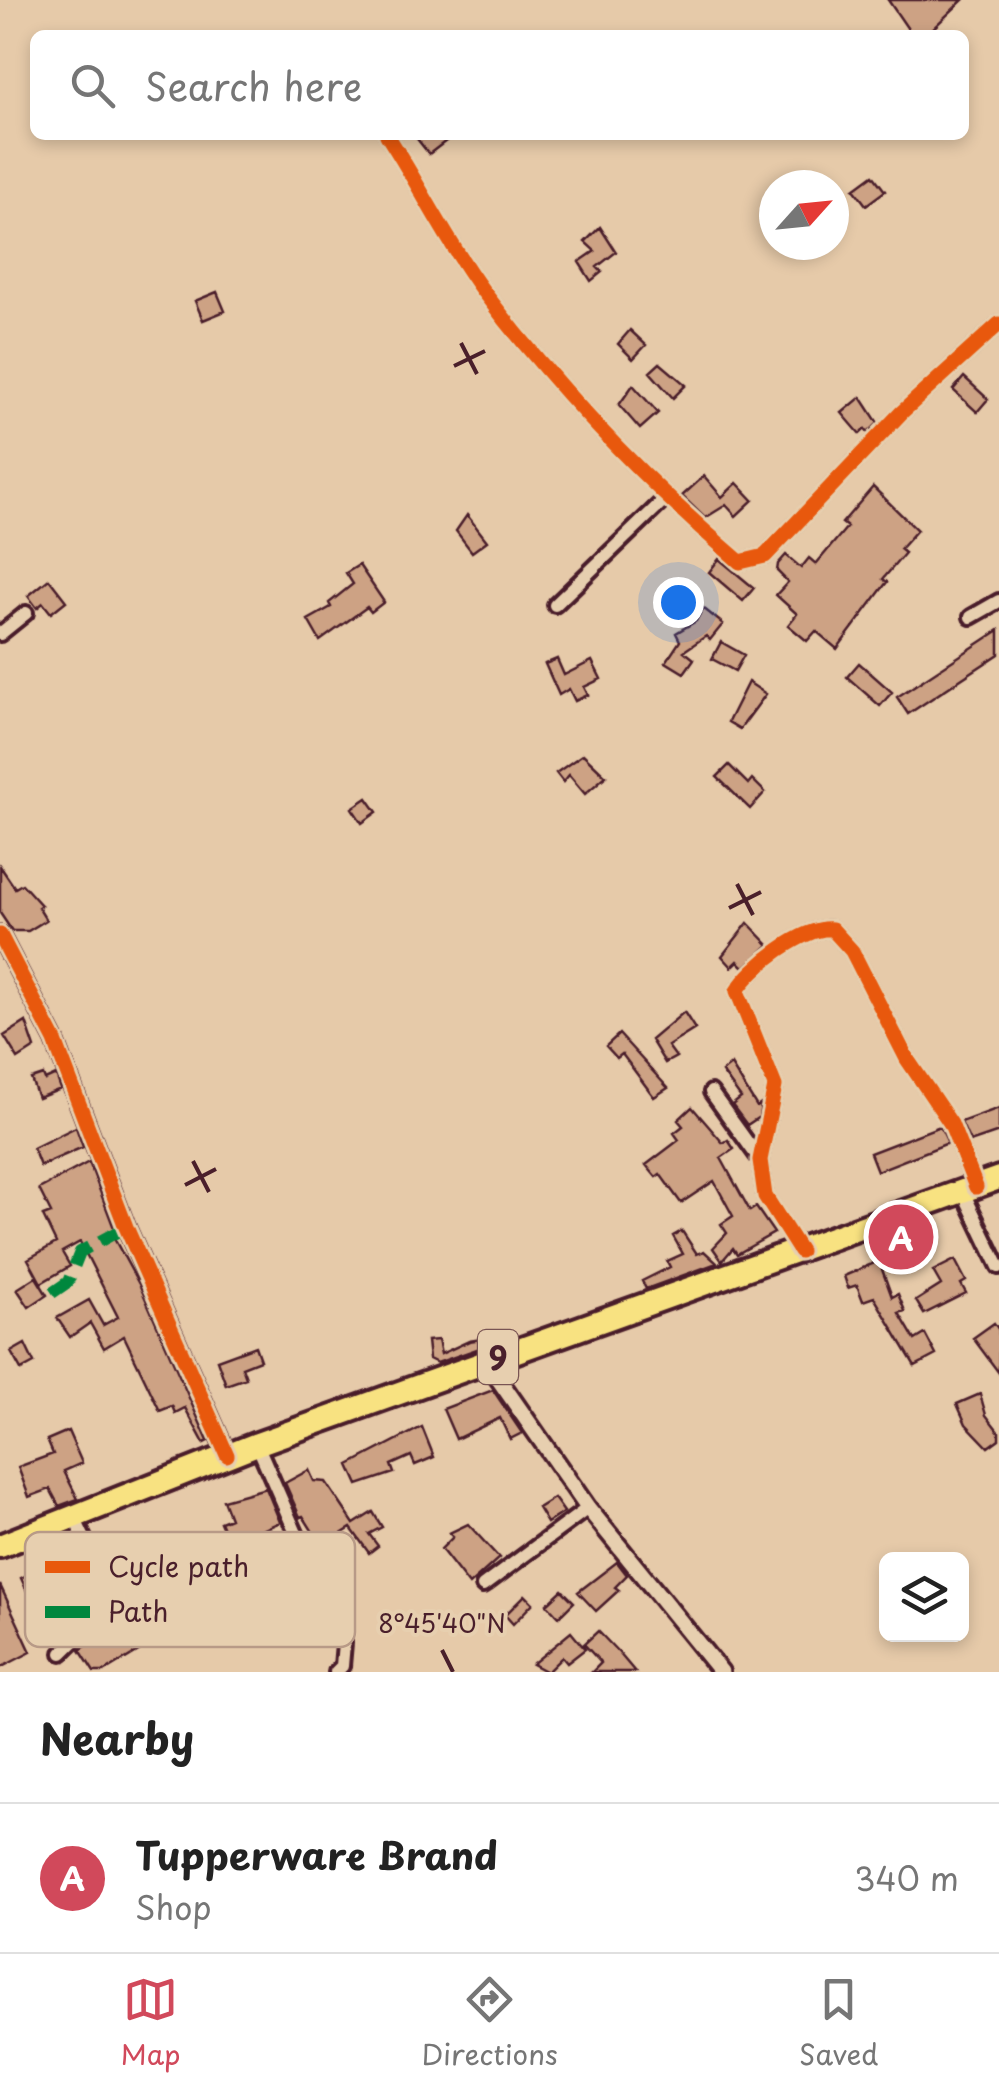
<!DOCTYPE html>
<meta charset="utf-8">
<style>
:root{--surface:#fff;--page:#f2f2f2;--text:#222;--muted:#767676;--line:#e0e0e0;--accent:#d1495b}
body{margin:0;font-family:"Playpen Sans",sans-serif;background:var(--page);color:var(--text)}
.controls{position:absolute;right:30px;bottom:30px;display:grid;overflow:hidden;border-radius:15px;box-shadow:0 5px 15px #0003}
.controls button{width:90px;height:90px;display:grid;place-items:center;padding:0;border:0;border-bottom:2px solid var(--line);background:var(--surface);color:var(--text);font:50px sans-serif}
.compass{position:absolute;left:759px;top:170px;width:90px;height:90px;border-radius:50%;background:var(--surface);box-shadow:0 5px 15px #0003;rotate:63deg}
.you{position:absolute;left:678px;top:602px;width:35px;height:35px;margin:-25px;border:8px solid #fff;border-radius:50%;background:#1a73e8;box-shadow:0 0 0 15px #1a73e833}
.badge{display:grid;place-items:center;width:65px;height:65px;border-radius:50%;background:var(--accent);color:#fff;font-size:32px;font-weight:700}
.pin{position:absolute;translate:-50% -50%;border:5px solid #fff;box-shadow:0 2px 10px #0006}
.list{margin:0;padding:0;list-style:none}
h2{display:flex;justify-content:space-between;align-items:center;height:130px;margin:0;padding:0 40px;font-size:42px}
h2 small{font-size:32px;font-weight:400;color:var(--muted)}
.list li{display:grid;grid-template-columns:65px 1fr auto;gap:30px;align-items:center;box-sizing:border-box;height:150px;padding:0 40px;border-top:2px solid var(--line)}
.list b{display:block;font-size:38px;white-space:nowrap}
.list p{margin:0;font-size:32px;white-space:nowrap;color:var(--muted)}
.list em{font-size:32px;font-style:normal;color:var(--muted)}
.icon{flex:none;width:55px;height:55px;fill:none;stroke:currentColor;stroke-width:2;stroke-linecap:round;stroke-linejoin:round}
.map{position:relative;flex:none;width:999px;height:1672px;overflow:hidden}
.search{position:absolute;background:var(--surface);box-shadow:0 5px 15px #0003;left:30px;right:30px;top:30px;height:110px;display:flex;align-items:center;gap:25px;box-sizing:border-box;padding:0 35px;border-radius:15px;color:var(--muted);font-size:38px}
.sheet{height:280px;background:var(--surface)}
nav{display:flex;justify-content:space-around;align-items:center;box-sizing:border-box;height:140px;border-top:2px solid var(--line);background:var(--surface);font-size:28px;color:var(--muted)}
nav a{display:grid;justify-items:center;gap:5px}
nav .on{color:var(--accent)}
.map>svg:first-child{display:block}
.building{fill:#cda284;stroke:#4a1f2b;stroke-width:2.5}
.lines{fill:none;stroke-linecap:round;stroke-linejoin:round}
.minor-casing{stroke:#4a1f2b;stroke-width:20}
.tertiary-casing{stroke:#4a1f2b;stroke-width:22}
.trunk-casing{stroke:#4a1f2b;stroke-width:30}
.minor{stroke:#e7cfaf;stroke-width:12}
.tertiary{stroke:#e7cfaf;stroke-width:15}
.trunk{stroke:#f8e281;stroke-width:22}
.quiet{stroke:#00873e;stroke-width:12;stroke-dasharray:25 12;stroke-linecap:butt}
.cycleway-casing{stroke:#e7cfaf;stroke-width:21}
.cycleway{stroke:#e8590c;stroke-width:15}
.ticks{fill:none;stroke:#4a1f2b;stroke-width:4}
.labels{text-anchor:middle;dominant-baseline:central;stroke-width:8;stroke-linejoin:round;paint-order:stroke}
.shield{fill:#e7cfaf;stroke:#795453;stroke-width:2.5}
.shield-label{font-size:32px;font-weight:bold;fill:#4a1f2b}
.key{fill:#e7cfaf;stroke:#b89a87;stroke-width:2.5}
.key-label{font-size:28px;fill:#4a1f2b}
.ticks-label{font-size:25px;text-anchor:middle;fill:#4a1f2b;stroke:#e7cfaf;stroke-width:8;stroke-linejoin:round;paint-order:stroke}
</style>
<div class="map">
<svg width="999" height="1672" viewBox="0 0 999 1672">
<rect width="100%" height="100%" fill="#e6caa9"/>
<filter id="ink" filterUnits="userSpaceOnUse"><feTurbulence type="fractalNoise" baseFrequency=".01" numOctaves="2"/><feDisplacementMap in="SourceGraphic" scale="20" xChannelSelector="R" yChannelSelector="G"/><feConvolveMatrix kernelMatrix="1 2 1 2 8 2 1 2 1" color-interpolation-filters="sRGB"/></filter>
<g filter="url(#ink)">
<!-- building -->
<path class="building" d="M888 0H963L926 35H912Z
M414 135H441L446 141 429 154Z
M873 175 885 191 866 205 854 189Z
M600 227 616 252 597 267 602 272 591 281 579 262 595 251 585 242Z
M217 292 225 311 203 320 195 301Z
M630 330 646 345 633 359 618 344Z
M660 363 686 385 673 398 650 372Z
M964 377 988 399 977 412 953 390Z
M633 385 658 413 640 429 619 405Z
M861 397 878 423 868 433 865 429 860 434 842 413Z
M704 476 722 497 737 483 753 500 736 516 726 505 705 518 682 496Z
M873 487 917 530 900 549 905 553 883 579 887 582 837 649 816 631 807 641 788 625 797 614 776 595 788 582 777 571 778 564 786 555 801 568 809 558 816 564 847 527 842 523Z
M467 515 487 541 472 552 456 531Z
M719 559 754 588 743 601 709 572Z
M359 565 384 602 371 612 367 607 320 641 308 620 331 607 329 603 353 584 346 573Z
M49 579 66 601 51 613 43 603 37 608 28 596Z
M703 608 723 624 710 640 706 636 684 651 694 659 684 673 666 662 680 641 676 633 696 621Z
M999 630V654L908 714 897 697Z
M721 642 744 655 735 671 712 659Z
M557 659 564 675 592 661 601 679 584 687 588 695 575 701 569 689 559 695 545 664Z
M859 663 892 692 880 706 847 677Z
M748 682 766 694 740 729 728 722Z
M583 754 606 776 585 794 569 775 563 782 556 773Z
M729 765 748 784 752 779 765 792 750 809 717 777Z
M367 798 377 812 362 823 352 808Z
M0 866 15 888 22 884 41 905 38 907 46 920 28 931H12L0 913Z
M748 923 769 945 744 967 738 961 732 967 722 956Z
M684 1012 695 1029 668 1046 676 1057 665 1063 651 1040Z
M26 1022 35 1048 18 1059 4 1036Z
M619 1034 668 1088 654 1097 622 1054 617 1058 606 1046Z
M731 1065 757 1107 761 1104 759 1117 747 1125 732 1105 741 1098 722 1072Z
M43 1075 45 1080 56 1075 61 1089 38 1098 31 1079Z
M692 1107 723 1143 728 1140 734 1149 721 1158 750 1211 756 1207 774 1233 737 1254 733 1248 722 1261 713 1248 727 1233 721 1224 733 1216 714 1181 681 1203 660 1174 656 1177 646 1165 679 1140 674 1133 683 1126 678 1120Z
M999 1108V1132L970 1142 961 1122Z
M940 1126 948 1143 877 1171 870 1153Z
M76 1127 83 1147 40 1166 33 1148Z
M89 1162 114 1228 110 1231 140 1286 208 1441 204 1443 185 1408 175 1413 172 1406 160 1411 124 1336 104 1348 90 1323 70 1337 57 1318 89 1300 103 1325 118 1317 80 1242 62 1252 70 1266 41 1283 28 1259 56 1243 43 1216 51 1213 39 1189Z
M682 1231 697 1254 704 1251 717 1263 646 1289 642 1281 670 1267 667 1261 683 1254 673 1236Z
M955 1260 966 1281 961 1284 966 1293 924 1314 916 1301 941 1285 933 1271Z
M879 1261 892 1297 898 1294 905 1311 899 1313 915 1340 925 1334 936 1355 915 1366 874 1297 863 1301 857 1285 848 1288 844 1276Z
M36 1277 47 1295 29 1307 17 1289Z
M994 1323 999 1330V1373L973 1338Z
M501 1336 503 1340 437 1363 429 1359 427 1341 438 1340 441 1354 469 1341Z
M25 1344 34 1363 21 1370 11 1352Z
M255 1346 260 1360 242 1367 246 1378 226 1385 217 1360Z
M493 1390 522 1433 510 1439 500 1418 456 1439 443 1409Z
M980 1394 986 1415 999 1432V1439L988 1447 966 1424 957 1404Z
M422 1427 434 1457 415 1465 411 1456 391 1465 394 1473 358 1485 349 1465Z
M68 1431 82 1463 64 1471 78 1499 59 1506 50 1489 29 1497 18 1467 53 1454 47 1440Z
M309 1470 314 1481 326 1482 354 1524 373 1512 382 1527 369 1534 378 1546 369 1553 351 1528 317 1549 310 1538 315 1535 303 1516 300 1517 285 1483Z
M266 1488 280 1522 249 1536 252 1545 233 1553 220 1522 230 1518 223 1500Z
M554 1498 564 1512 547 1523 538 1508Z
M468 1524 499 1558 469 1585 441 1549 453 1537 449 1533Z
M66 1556 91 1609 45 1630 21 1578Z
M617 1562 627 1575 615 1587 619 1590 596 1611 578 1592Z
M0 1585 31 1652 0 1668Z
M562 1590 574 1602 559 1617 547 1604Z
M525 1595 533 1603 513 1624 505 1615Z
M123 1622 140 1650 104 1672H94L80 1650Z
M598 1631 619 1653 635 1672H592L601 1663 584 1644Z
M571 1632 585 1649 567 1663 562 1657 547 1672 532 1664Z"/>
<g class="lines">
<defs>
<path id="minor" d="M387 135C420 186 447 242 483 291 558 390 646 482 740 562L765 556 902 412 999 324
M555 605 665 499
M971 617 999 601
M0 634 26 613
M711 1092 760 1160
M963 1192 999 1267
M800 1251 765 1196 760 1160 775 1086 737 991C751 967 804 926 832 929L852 951 907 1059 951 1124 976 1187
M257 1444 344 1643 342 1666 336 1672
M483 1586 588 1508
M62 1653 114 1602 73 1515"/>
<path id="tertiary" d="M0 935 55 1041 126 1227 227 1455
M486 1361 588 1508 721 1672"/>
<path id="trunk" d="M0 1546 257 1444 999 1178"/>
</defs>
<!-- minor casing -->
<use href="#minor" class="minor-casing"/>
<!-- tertiary casing -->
<use href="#tertiary" class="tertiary-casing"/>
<!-- trunk casing -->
<use href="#trunk" class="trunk-casing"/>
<!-- minor -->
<use href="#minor" class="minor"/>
<!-- tertiary -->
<use href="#tertiary" class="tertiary"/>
<!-- trunk -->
<use href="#trunk" class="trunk"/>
<!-- quiet -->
<path class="quiet" d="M52 1293 68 1282 80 1252 126 1227"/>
<defs>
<path id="cycleway" d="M387 135C420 186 447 242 483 291 558 390 646 482 740 562L765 556 902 412 999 324
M0 935 55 1041 126 1227 227 1455
M800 1251 765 1196 760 1160 775 1086 737 991C751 967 804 926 832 929L852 951 907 1059 951 1124 976 1187"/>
</defs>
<!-- cycleway casing -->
<use href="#cycleway" class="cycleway-casing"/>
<!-- cycleway -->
<use href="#cycleway" class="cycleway"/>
</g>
</g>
<!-- ticks -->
<path class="ticks" d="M461 343 477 374M454 366 485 351M737 884 753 915M729 908 761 892M193 1161 209 1192M185 1185 216 1169M442 1650 453 1672"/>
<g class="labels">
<!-- shield labels -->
<rect class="shield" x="478" y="1330" width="40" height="54" rx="8"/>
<g class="shield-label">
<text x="498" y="1357">9</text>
</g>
</g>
<!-- legend -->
<rect x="25" y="1532" width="330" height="115" rx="15" class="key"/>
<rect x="45" y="1561" width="45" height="12" fill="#e8590c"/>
<rect x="45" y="1606" width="45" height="12" fill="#00873e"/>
<g class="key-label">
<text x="108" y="1577">Cycle path</text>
<text x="108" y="1622">Path</text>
</g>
<g class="ticks-label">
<text x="442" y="1633">8°45'40"N</text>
</g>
</svg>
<div class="controls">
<button><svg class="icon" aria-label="layers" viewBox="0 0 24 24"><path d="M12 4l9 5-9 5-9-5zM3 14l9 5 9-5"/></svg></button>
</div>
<svg class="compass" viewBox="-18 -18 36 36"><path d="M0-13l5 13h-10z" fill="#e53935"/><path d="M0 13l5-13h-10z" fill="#767676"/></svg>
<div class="you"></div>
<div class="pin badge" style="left:901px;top:1237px">A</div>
<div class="search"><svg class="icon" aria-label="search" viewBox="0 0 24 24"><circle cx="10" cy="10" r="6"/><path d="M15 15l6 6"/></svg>Search here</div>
</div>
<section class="sheet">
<h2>Nearby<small></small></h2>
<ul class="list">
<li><span class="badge">A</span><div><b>Tupperware Brand</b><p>Shop</p></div><em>340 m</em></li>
</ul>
</section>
<nav>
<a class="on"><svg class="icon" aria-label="map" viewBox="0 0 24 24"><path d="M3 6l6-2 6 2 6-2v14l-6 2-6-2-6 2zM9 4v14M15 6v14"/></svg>Map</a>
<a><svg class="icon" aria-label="directions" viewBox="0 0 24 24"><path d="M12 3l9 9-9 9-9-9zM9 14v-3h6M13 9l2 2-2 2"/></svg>Directions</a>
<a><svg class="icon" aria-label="saved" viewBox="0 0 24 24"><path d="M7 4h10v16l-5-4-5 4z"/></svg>Saved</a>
</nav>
